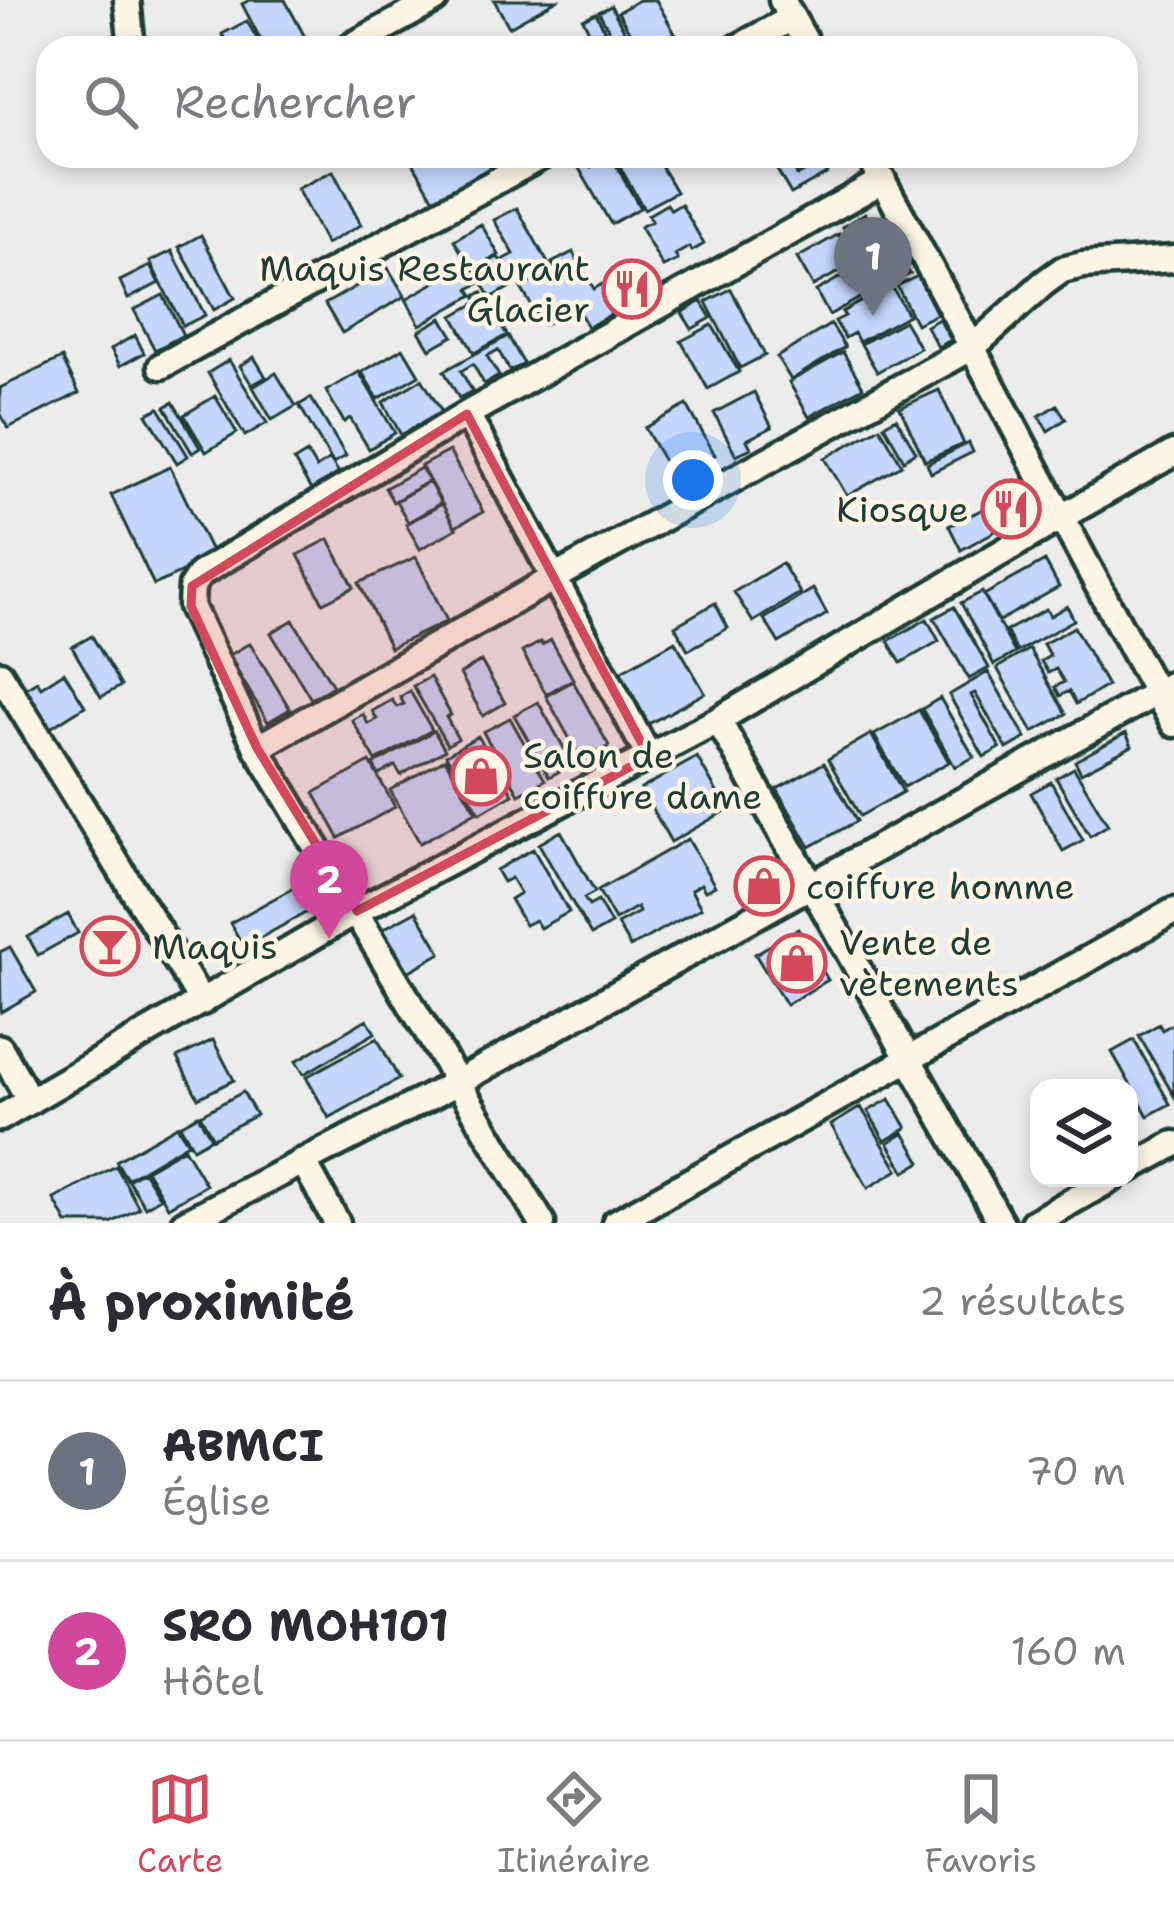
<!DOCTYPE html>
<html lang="fr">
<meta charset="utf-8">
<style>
:root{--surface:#fff;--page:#f7f7f7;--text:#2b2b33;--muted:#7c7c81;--line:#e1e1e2;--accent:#d1495b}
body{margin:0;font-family:"Shantell Sans",sans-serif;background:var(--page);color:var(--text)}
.controls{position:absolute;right:36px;bottom:36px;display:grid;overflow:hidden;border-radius:24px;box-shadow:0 6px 18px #0003}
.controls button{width:108px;height:108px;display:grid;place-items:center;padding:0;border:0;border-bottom:3px solid var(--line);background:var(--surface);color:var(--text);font:60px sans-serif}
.you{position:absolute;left:693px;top:480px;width:42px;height:42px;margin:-30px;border:9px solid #fff;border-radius:50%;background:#1a73e8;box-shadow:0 0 0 18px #1a73e833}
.badge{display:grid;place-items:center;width:78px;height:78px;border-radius:50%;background:var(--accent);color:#fff;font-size:39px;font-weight:700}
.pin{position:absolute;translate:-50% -99px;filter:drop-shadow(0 3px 6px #0008)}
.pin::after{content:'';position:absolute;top:63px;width:42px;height:36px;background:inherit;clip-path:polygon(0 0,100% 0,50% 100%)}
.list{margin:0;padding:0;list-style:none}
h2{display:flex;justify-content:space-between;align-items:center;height:156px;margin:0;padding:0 48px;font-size:51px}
h2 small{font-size:39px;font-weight:400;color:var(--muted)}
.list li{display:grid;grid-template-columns:78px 1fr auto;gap:36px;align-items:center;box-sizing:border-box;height:180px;padding:0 48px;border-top:3px solid var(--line)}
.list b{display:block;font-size:45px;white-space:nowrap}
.list p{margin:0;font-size:39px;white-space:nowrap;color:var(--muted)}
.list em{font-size:39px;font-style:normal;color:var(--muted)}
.icon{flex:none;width:66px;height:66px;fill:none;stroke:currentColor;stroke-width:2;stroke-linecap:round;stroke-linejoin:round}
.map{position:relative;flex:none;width:1174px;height:1223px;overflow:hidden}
.search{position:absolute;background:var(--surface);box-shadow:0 6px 18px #0003;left:36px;right:36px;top:36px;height:132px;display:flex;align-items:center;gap:30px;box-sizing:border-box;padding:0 42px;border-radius:36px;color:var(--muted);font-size:45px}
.sheet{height:516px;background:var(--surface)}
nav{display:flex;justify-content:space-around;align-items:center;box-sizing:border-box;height:168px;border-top:3px solid var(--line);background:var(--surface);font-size:33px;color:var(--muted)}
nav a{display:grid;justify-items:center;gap:6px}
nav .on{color:var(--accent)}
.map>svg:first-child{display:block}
.building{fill:#c5d7fd;stroke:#1f3d34;stroke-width:3}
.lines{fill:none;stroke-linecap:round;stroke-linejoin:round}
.minor-casing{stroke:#1f3d34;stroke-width:33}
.minor{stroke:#fcf5e5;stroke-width:24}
.marked{fill:#d1495b;fill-opacity:0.2;stroke:#d1495b;stroke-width:9;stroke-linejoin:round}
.labels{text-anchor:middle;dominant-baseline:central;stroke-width:9;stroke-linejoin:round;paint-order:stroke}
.poi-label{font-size:36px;fill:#1f3d34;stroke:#fcf5e5;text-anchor:start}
</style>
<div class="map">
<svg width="1174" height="1223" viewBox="0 0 1174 1223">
<rect width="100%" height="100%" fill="#ececec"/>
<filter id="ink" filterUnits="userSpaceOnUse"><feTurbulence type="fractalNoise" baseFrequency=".00833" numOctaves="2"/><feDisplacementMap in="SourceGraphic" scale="24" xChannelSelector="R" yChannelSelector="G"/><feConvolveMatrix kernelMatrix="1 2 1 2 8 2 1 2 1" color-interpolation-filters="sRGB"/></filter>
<g filter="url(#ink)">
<!-- building -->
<path class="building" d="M250 0H285L305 37 284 48H265L242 4Z
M494 0H557L509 27Z
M639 0H656L683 48H638L618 12Z
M611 6 627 36 615 42 599 12Z
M596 13 612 45 605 48H597L583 19Z
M247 21 262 48H230L222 34Z
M409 156H491L497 166 435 201Z
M598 156H611L640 208 611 224 576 163 585 158 591 167 601 161Z
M623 156H655L676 192 644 209 616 160Z
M769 156H817L819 160 796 173 797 176 821 162 828 173 791 194Z
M333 171 361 225 326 244 297 189Z
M667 204 671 210 681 204 704 244 692 251 689 247 675 255 678 260 663 267 640 227 652 221 648 215Z
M517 208 549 265 491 298 475 269 498 257 501 261 514 254 494 220Z
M865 213 873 225 851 239 843 227Z
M481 224 499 255 472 270 454 240Z
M886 231 910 274 896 281 873 238Z
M839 234 855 263 813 286 797 258Z
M201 235 235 298 214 310 179 247Z
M172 251 205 315 183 326 150 262Z
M573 252 594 289 602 284 617 311 588 327 576 307 543 325 521 288 555 269 552 263Z
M467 264 478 284 469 289 473 295 420 325 406 299Z
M150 266 159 283 128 299 120 281Z
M388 268 405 296 342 333 325 304Z
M855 269 869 293 829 315 816 291Z
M918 276 937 314 916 324 897 286Z
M891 285 908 315 859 342 854 333 845 338 835 321 845 316 842 312Z
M731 289 765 355 740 368 706 302Z
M482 292 507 335 474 353 453 316 478 302 475 296Z
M163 295 183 335 155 350 134 310Z
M701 301 711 318 692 329 682 313Z
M442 318 453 336 430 349 419 331Z
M939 319 951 340 938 347 926 326Z
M904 321 920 348 877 372 861 344Z
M831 324 845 347 791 380 777 357Z
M712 325 739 372 708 389 681 341Z
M135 335 144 353 120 366 111 349Z
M508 336 524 364 510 371 498 350 487 356 499 376 484 384 473 364 461 371 472 391 459 398 444 371Z
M403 348 419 375 378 399 362 372Z
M843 352 863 387 809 417 789 382Z
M254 357 266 377 252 385 240 366Z
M62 358 79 393 8 428 0 413V388Z
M229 360 267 423 245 436 208 373Z
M359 372 395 433 369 449 350 418 344 422 326 391Z
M276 373 296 406 272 420 253 387Z
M422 379 442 412 401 435 383 402Z
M939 390 964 444 925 461 900 408Z
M754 392 772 427 747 440 751 448 736 455 714 413Z
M215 396 237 433 206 452 184 415Z
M311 398 346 456 333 463 299 405Z
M173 402 200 448 192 453 165 407Z
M687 405 715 455 698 465 702 473 678 486 645 428Z
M1057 405 1066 419 1048 431 1039 416Z
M159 408 188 456 177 463 147 414Z
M896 418 916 452 904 460 884 425Z
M880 427 902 465 847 496 825 458Z
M969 443 973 452 931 473 927 464Z
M449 451 483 512 455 527 421 466Z
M307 453 316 468 330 459 339 473 311 490 294 461Z
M170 467 214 557 154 585 111 495Z
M421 468 429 481 393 502 385 488Z
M429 482 441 503 408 522 396 501Z
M1013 494 1025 519 1011 525 1010 523 961 550 949 526Z
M442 504 456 529 420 549 406 524Z
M329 539 354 587 323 603 298 555Z
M416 557 447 621 390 648 359 583Z
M1045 561 1059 587 999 621 984 595Z
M782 563 800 593 753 622 734 592Z
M813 589 827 614 779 643 764 619Z
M982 592 1015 653 994 665 961 603Z
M715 603 728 628 688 650 675 626Z
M1067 606 1074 620 1017 652 1006 631 1046 609 1050 616Z
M954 607 989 668 969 679 934 618Z
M927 619 939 641 901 663 888 641Z
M293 620 333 686 311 699 271 633Z
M1074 627 1107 686 1076 704 1069 691 1060 696 1055 687 1064 682 1056 669 1048 673 1041 661 1050 656 1043 644Z
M92 636 121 686 101 697 72 647Z
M551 640 573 679 546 694 522 652 541 642 542 645Z
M675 641 705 693 643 727 613 676Z
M250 643 290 709 268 722 228 656Z
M1029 649 1066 714 1033 732 997 668Z
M481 661 505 703 483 716 460 674Z
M64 672 85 706 41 734 16 694 37 681 41 687Z
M988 672 1026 738 1007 749 975 693 971 695 1000 748 984 757 949 695Z
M430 677 451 715 446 717 458 739 447 745 413 686Z
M573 681 609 746 582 761 546 696Z
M410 691 432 730 376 761 352 720 363 714 368 724 377 719 372 711 392 700 397 707 404 704 400 697Z
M940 698 974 757 955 767 922 709Z
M538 702 573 764 549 777 514 715Z
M919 710 949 762 904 787 874 735Z
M510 718 545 780 519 794 483 732Z
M434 731 445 750 401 775 395 766 379 775 373 765Z
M1126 733 1132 746 1081 773 1075 761Z
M871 734 903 792 860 816 828 759Z
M478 736 513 794 480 813 446 755Z
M697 757 727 810 671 842 641 789Z
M445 759 476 812 420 843 390 790Z
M370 762 395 807 339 838 314 793Z
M824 763 857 821 810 847 777 789Z
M1074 768 1108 825 1090 836 1056 778Z
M1051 782 1083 840 1063 851 1031 793Z
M561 831 595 892 584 898 589 906 598 901 611 924 591 935 539 844Z
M688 839 715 886 705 891 701 884 691 890 701 908 630 947 617 924 639 912 637 907 615 920 598 890Z
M533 849 569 912 540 928 535 920 525 925 510 899 520 893 511 878 503 882 496 870Z
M295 887 309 911 244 947 230 923Z
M416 911 441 953 406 973 381 930Z
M68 914 78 933 38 955 28 937Z
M798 929 828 980 786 1005 755 954Z
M10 947 36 992 1 1012 0 952Z
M367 1019 375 1033 304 1074 296 1061Z
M1174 1023V1096L1139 1036 1159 1024 1162 1030Z
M377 1038 399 1079 329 1118 306 1077Z
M213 1040 234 1080 198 1098 177 1058Z
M1134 1040 1170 1104 1148 1116 1112 1052Z
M243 1092 256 1115 213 1138 200 1115Z
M890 1099 907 1128 885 1141 868 1111Z
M861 1107 898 1170 868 1188 831 1125Z
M198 1115 211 1138 193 1148 180 1125Z
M177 1126 188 1143 127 1179 116 1161Z
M904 1133 921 1162 905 1172 888 1143Z
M184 1148 206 1185 168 1207 146 1170Z
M116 1166 139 1208 111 1223H67L54 1199Z
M143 1171 160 1198 145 1207 128 1180Z"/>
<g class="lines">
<defs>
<path id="minor" d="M127 0 132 48
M782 0 809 48
M348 48 435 0
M737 48 792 18
M869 156C974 344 1068 537 1174 724
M161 366 542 156
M467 414 649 757
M0 674 202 1002
M718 720 1001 1223
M257 748 554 578 973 347 1044 283 1062 270 1083 265 1174 259
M0 1048 30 1101
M0 1118 357 911 718 720 1060 518 1174 453
M303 1161 337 1223
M1129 1169 1174 1144
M184 1223 458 1082 1174 683
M542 1223 257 748 191 606 192 586 200 574 467 414 883 180
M615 1223 1174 911
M1033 1223 1113 1178"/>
</defs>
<!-- minor casing -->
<use href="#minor" class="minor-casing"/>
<!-- minor -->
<use href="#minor" class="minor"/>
</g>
</g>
<!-- marked area -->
<path class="marked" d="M467 414 649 757 357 911 257 748 191 606 192 586Z"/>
<!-- icons -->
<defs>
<symbol id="restaurant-ring" viewBox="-11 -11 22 22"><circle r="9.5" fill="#fcf5e5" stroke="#d1495b" stroke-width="1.5"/><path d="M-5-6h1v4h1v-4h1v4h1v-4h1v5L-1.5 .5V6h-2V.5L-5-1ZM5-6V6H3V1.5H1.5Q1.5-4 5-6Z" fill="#d1495b"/></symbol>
<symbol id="shop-ring" viewBox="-11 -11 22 22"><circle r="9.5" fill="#fcf5e5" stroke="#d1495b" stroke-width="1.5"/><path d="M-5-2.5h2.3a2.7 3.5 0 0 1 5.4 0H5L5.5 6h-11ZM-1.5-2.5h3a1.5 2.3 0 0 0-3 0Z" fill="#d1495b"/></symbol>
<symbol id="bar-ring" viewBox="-11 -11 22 22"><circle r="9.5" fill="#fcf5e5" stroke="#d1495b" stroke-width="1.5"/><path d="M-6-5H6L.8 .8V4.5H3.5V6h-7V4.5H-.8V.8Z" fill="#d1495b"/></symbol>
</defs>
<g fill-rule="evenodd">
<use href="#restaurant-ring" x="599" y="256" width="66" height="66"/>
<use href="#restaurant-ring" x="978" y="476" width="66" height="66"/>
<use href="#shop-ring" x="448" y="743" width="66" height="66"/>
<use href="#shop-ring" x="731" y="853" width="66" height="66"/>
<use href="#bar-ring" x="77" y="913" width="66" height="66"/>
<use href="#shop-ring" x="764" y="930" width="66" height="66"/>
</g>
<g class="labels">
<!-- poi labels -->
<g class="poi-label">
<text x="590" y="268" text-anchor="end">Maquis Restaurant<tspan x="590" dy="41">Glacier</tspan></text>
<text x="969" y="509" text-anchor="end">Kiosque</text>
<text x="523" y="755">Salon de<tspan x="523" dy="41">coiffure dame</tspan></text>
<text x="806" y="886">coiffure homme</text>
<text x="839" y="942">Vente de<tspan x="839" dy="41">vètements</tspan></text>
<text x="152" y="946">Maquis</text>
</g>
</g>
</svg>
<div class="controls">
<button><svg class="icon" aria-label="layers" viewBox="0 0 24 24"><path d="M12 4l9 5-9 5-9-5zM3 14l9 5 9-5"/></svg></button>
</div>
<div class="you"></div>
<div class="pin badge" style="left:873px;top:316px;background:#6b7280">1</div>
<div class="pin badge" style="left:329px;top:939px;background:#d1479c">2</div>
<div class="search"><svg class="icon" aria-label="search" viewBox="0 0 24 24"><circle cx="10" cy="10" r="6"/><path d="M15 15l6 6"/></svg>Rechercher</div>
</div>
<section class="sheet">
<h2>À proximité<small>2 résultats</small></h2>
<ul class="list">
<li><span class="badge" style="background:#6b7280">1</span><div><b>ABMCI</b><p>Église</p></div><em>70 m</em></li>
<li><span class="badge" style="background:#d1479c">2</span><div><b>SRO MOH101</b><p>Hôtel</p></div><em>160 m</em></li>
</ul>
</section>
<nav>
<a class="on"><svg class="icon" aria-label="map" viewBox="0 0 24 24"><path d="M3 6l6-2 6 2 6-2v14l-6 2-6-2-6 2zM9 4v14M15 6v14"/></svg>Carte</a>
<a><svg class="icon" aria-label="directions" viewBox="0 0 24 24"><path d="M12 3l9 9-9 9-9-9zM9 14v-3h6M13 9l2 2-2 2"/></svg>Itinéraire</a>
<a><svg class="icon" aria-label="saved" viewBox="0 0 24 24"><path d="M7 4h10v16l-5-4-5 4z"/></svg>Favoris</a>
</nav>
